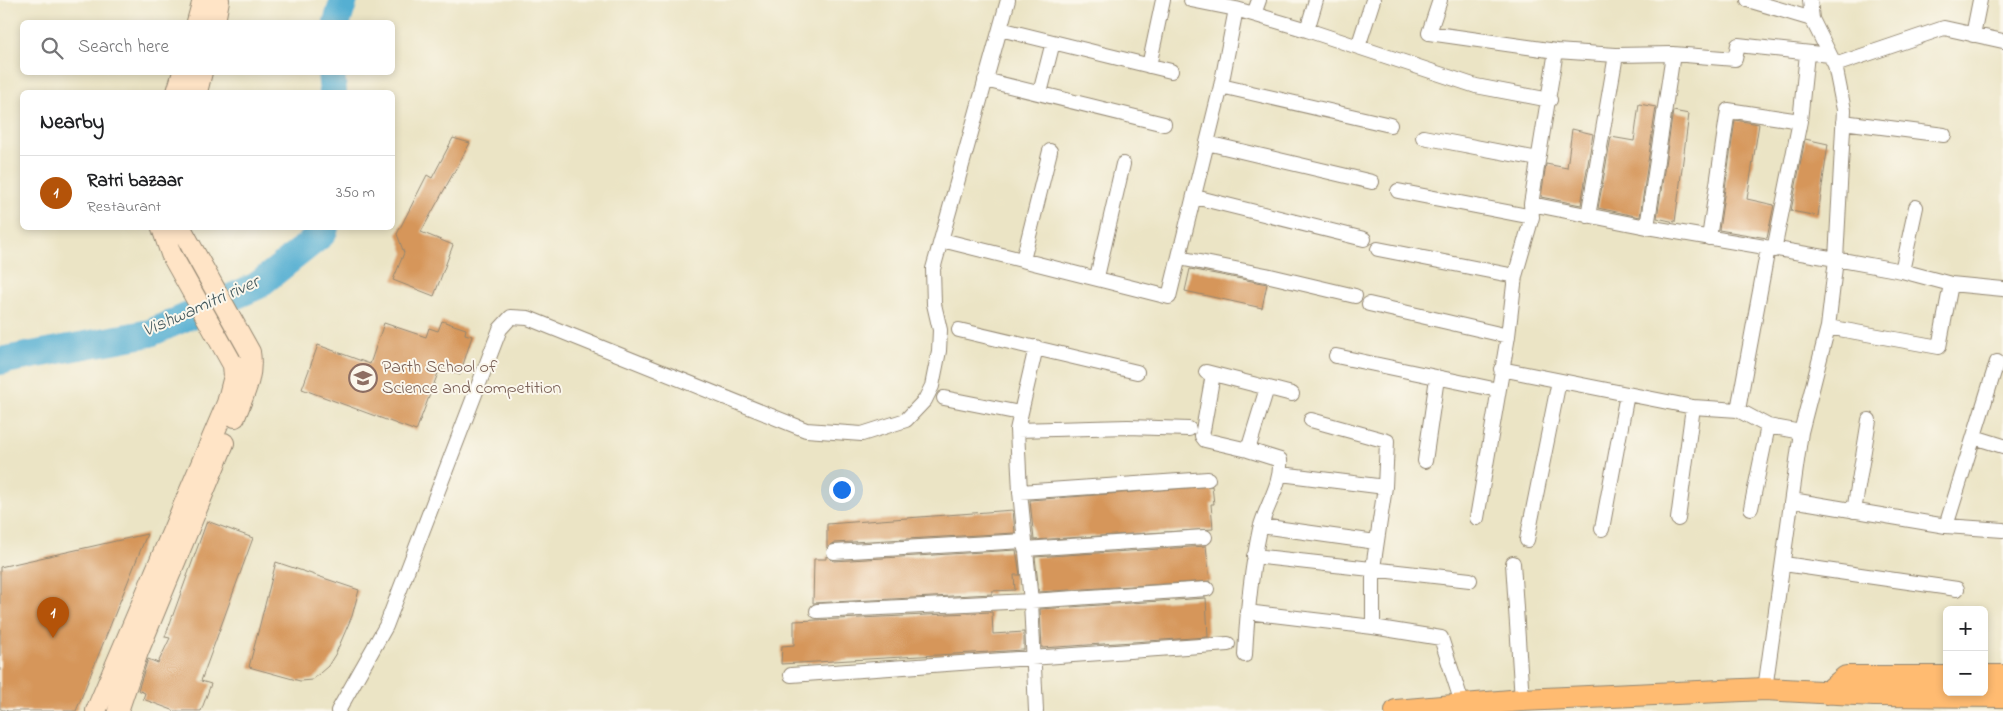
<!DOCTYPE html>
<meta charset="utf-8">
<style>
:root{--surface:#fff;--page:#f2f2f2;--text:#202124;--muted:#757577;--line:#e0e0e0;--accent:#b45309}
body{margin:0;font-family:"Indie Flower",sans-serif;background:var(--page);color:var(--text)}
.controls{position:absolute;right:15px;bottom:15px;display:grid;overflow:hidden;border-radius:8px;box-shadow:0 2px 8px #0003}
.controls button{width:45px;height:45px;display:grid;place-items:center;padding:0;border:0;border-bottom:1px solid var(--line);background:var(--surface);color:var(--text);font:25px sans-serif}
.you{position:absolute;left:841px;top:489px;width:18px;height:18px;margin:-12px;border:4px solid #fff;border-radius:50%;background:#1a73e8;box-shadow:0 0 0 8px #1a73e833}
.badge{display:grid;place-items:center;width:32px;height:32px;border-radius:50%;background:var(--accent);color:#fff;font-size:16px;font-weight:700}
.pin{position:absolute;translate:-50% -41px;filter:drop-shadow(0 1px 2px #0008)}
.pin::after{content:'';position:absolute;top:26px;width:18px;height:15px;background:inherit;clip-path:polygon(0 0,100% 0,50% 100%)}
.list{margin:0;padding:0;list-style:none}
h2{display:flex;justify-content:space-between;align-items:center;height:65px;margin:0;padding:0 20px;font-size:21px}
h2 small{font-size:16px;font-weight:400;color:var(--muted)}
.list li{display:grid;grid-template-columns:32px 1fr auto;gap:15px;align-items:center;box-sizing:border-box;height:75px;padding:0 20px;border-top:1px solid var(--line)}
.list b{display:block;font-size:19px;white-space:nowrap}
.list p{margin:0;font-size:16px;white-space:nowrap;color:var(--muted)}
.list em{font-size:16px;font-style:normal;color:var(--muted)}
.icon{flex:none;width:28px;height:28px;fill:none;stroke:currentColor;stroke-width:2;stroke-linecap:round;stroke-linejoin:round}
.map{position:relative;flex:none;width:2003px;height:711px;overflow:hidden}
.search{position:absolute;background:var(--surface);box-shadow:0 2px 8px #0003;left:20px;top:20px;width:375px;height:55px;display:flex;align-items:center;gap:12px;box-sizing:border-box;padding:0 18px;border-radius:8px;color:var(--muted);font-size:19px}
.panel{position:absolute;background:var(--surface);box-shadow:0 2px 8px #0003;left:20px;top:90px;width:375px;height:140px;border-radius:8px}
.map>svg:first-child{display:block}
.lines{fill:none;stroke-linecap:round;stroke-linejoin:round}
.river{stroke:#55afd2;stroke-width:28}
.building{fill:#d6965a}
.minor-casing{stroke:#938772;stroke-width:16}
.secondary-casing{stroke:#938772;stroke-width:22}
.primary-casing{stroke:#938772;stroke-width:24}
.minor{stroke:#fff;stroke-width:14}
.secondary{stroke:#ffe4c6;stroke-width:20}
.primary{stroke:#ffbb71;stroke-width:22}
.labels{text-anchor:middle;dominant-baseline:central;stroke-width:4;stroke-linejoin:round;paint-order:stroke}
.education-label{font-size:18px;fill:#785e54;stroke:#fbf7ec;text-anchor:start}
.water-label{font-size:19px;font-style:italic;fill:#44595d;stroke:#fbf7ec}
</style>
<div class="map">
<svg width="2003" height="711" viewBox="0 0 2003 711">
<rect width="100%" height="100%" fill="#fbf7ec"/>
<filter id="ink" filterUnits="userSpaceOnUse"><feTurbulence type="fractalNoise" baseFrequency=".02" numOctaves="2"/><feDisplacementMap in="SourceGraphic" scale="10" xChannelSelector="R" yChannelSelector="G"/><feConvolveMatrix kernelMatrix="1 2 1 2 8 2 1 2 1" color-interpolation-filters="sRGB"/></filter>
<filter id="wash" filterUnits="userSpaceOnUse"><feTurbulence type="fractalNoise" baseFrequency=".0096" numOctaves="4" result="noise"/><feDisplacementMap in="SourceGraphic" scale="20" xChannelSelector="R" yChannelSelector="G"/><feGaussianBlur stdDeviation="1.12" result="paint"/><feColorMatrix in="noise" values="0 0 0 0 0 0 0 0 0 0 0 0 0 0 0 0 0 1.4 0 .05"/><feComposite in="paint" operator="in"/></filter>
<g filter="url(#wash)">
<rect width="100%" height="100%" fill="#ebe4c5"/>
<g class="lines">
<!-- river -->
<path class="river" d="M337 22 344 0
M331 72 333 92
M0 361 150 333 257 286 322 234 325 228"/>
</g>
<g id="blocks">
<!-- building -->
<path class="building" d="M1639 104 1656 107 1640 217 1598 208 1611 137 1634 141Z
M1673 111 1689 114 1675 222 1657 218Z
M1735 120 1759 124 1747 199 1774 205 1767 238 1719 230Z
M1572 129 1593 134 1581 205 1541 197 1546 164 1567 168Z
M453 138 470 143 421 232 453 245 434 296 393 280 404 253 397 234 427 175 432 178Z
M1805 139 1828 144 1818 216 1791 211Z
M1190 269 1267 284 1262 308 1185 291Z
M442 321 466 329 465 334 472 336 460 375 440 368 416 431 302 389 318 345 370 364 384 323 426 337 429 328 438 331Z
M1212 486 1214 504H1211L1213 529 1034 540 1030 500Z
M1013 510 1015 533 834 543 827 548V524Z
M207 521 253 538 201 681 211 684 201 711H175L143 699 145 693 138 690 148 659 158 663 170 638 165 637Z
M147 534 76 711H8L0 709V567Z
M1206 546 1210 581 1039 592 1035 557Z
M1016 550 1020 575H1014L1015 590 992 591V594L813 603 814 559H826V556L834 561Z
M276 562 359 590 352 616 336 653 328 666 312 680 300 681 249 667Z
M1206 598 1208 637 1042 648 1040 609Z
M992 612 993 634 1024 632V650L781 664 782 646 794 645V621Z"/>
</g>
</g>
<g filter="url(#ink)">
<use href="#blocks" fill-opacity="0" stroke="#938772" stroke-width="1"/>
<g class="lines">
<defs>
<path id="minor" d="M1191 0 1236 9 1307 30 1476 86 1550 100
M1440 0 1429 33 1556 51 1616 55 1673 54 1735 59 1738 45 1830 55
M1748 0 1812 19
M1254 14 1259 0
M1000 29 1171 71
M1307 30 1316 0
M1973 35 1980 0
M1358 47 1373 0
M1835 65 1944 28 2003 41
M1149 66 1163 0
M985 80 1164 124
M1221 86 1390 125
M1040 93 1053 42
M1843 122 1944 135
M1423 137 1538 159
M1207 143 1372 182
M1398 191 1532 217
M1195 197 1364 239
M1531 204 1647 227 1836 259 1902 271 1951 284 2003 289
M1588 216 1616 55
M1647 227 1673 54
M1709 238 1728 110 1800 121
M942 240 1169 297 1221 86 1236 9
M1378 249 1515 276
M1774 250 1800 121 1807 54
M1179 258 1266 275 1355 296
M1023 260 1050 151
M1902 271 1916 207
M1097 277 1123 164
M1369 304 1508 336
M1828 327 1939 347 1951 284
M959 330 1137 372
M1036 347 1017 430 1020 492 1031 601 1036 711
M1336 356 1498 390
M1501 369 1693 407 1738 410 1768 426 1801 432
M1206 372 1292 394
M1213 374 1202 436 1205 440 1248 450
M944 398 1020 413
M1738 410 1768 248
M1311 420 1387 441 1385 487 1373 568V627
M1017 430 1128 427 1189 429
M1974 437 2003 446
M1425 461 1437 378
M1281 474 1385 487
M1020 492 1208 479
M1792 500 1946 526 2003 530
M1751 508 1768 426
M1854 511 1869 420
M1477 518 1508 336 1515 276 1532 217 1531 204 1556 51
M1678 519 1693 407
M1261 526 1376 542
M1946 526 1997 362
M1602 529 1627 394
M1527 540 1559 381
M1025 549 1205 537
M834 552 1024 541
M1254 556 1470 580
M1513 563 1522 700
M1784 564 1957 589
M817 611 1031 601 1207 589
M1247 612 1373 627 1441 638 1463 706
M1245 655C1247 613 1251 571 1260 529 1266 505 1282 485 1280 460L1248 450 1267 388
M791 675 1228 644
M1765 689 1801 432 1828 327 1836 259 1844 110 1835 65 1812 19 1810 0
M338 711 386 626 500 329 511 317 528 318 806 430 862 434 906 420 925 400 932 386 939 351 940 330 934 304 933 269 1008 0"/>
<path id="secondary" d="M197 22 203 0
M215 22 219 0
M177 92 183 72
M197 92 202 72
M181 228 250 352C254 376 244 394 235 417
M96 711 227 403 234 376 233 365 171 254 162 228
M118 711 138 652 224 443"/>
<path id="primary" d="M1984 676H2003
M1827 693 1846 677H1947
M1396 711 1522 700 1765 689 1874 695 2003 696"/>
</defs>
<!-- minor casing -->
<use href="#minor" class="minor-casing"/>
<!-- secondary casing -->
<use href="#secondary" class="secondary-casing"/>
<!-- primary casing -->
<use href="#primary" class="primary-casing"/>
<!-- minor -->
<use href="#minor" class="minor"/>
<!-- secondary -->
<use href="#secondary" class="secondary"/>
<!-- primary -->
<use href="#primary" class="primary"/>
</g>
</g>
<!-- icons -->
<defs>
<symbol id="school-ring" viewBox="-11 -11 22 22"><circle r="9.5" fill="#fbf7ec" stroke="#8d6e63" stroke-width="1.5"/><path d="M0-5L7-2L0 1L-7-2ZM-4 1L0 2.5L4 1V4Q0 6-4 4Z" fill="#8d6e63"/></symbol>
</defs>
<g fill-rule="evenodd">
<use href="#school-ring" x="347" y="362" width="32" height="32"/>
</g>
<g class="labels">
<!-- education labels -->
<g class="education-label">
<text x="382" y="368">Parth School of<tspan x="382" dy="21">Science and competition</tspan></text>
</g>
<!-- water labels -->
<g class="water-label">
<text transform="translate(201 307) rotate(-24)">Vishwamitri river</text>
</g>
</g>
</svg>
<div class="controls">
<button>+</button>
<button>−</button>
</div>
<div class="you"></div>
<div class="pin badge" style="left:53px;top:638px">1</div>
<div class="search"><svg class="icon" aria-label="search" viewBox="0 0 24 24"><circle cx="10" cy="10" r="6"/><path d="M15 15l6 6"/></svg>Search here</div>
<section class="panel">
<h2>Nearby<small></small></h2>
<ul class="list">
<li><span class="badge">1</span><div><b>Ratri bazaar</b><p>Restaurant</p></div><em>350 m</em></li>
</ul>
</section>
</div>
